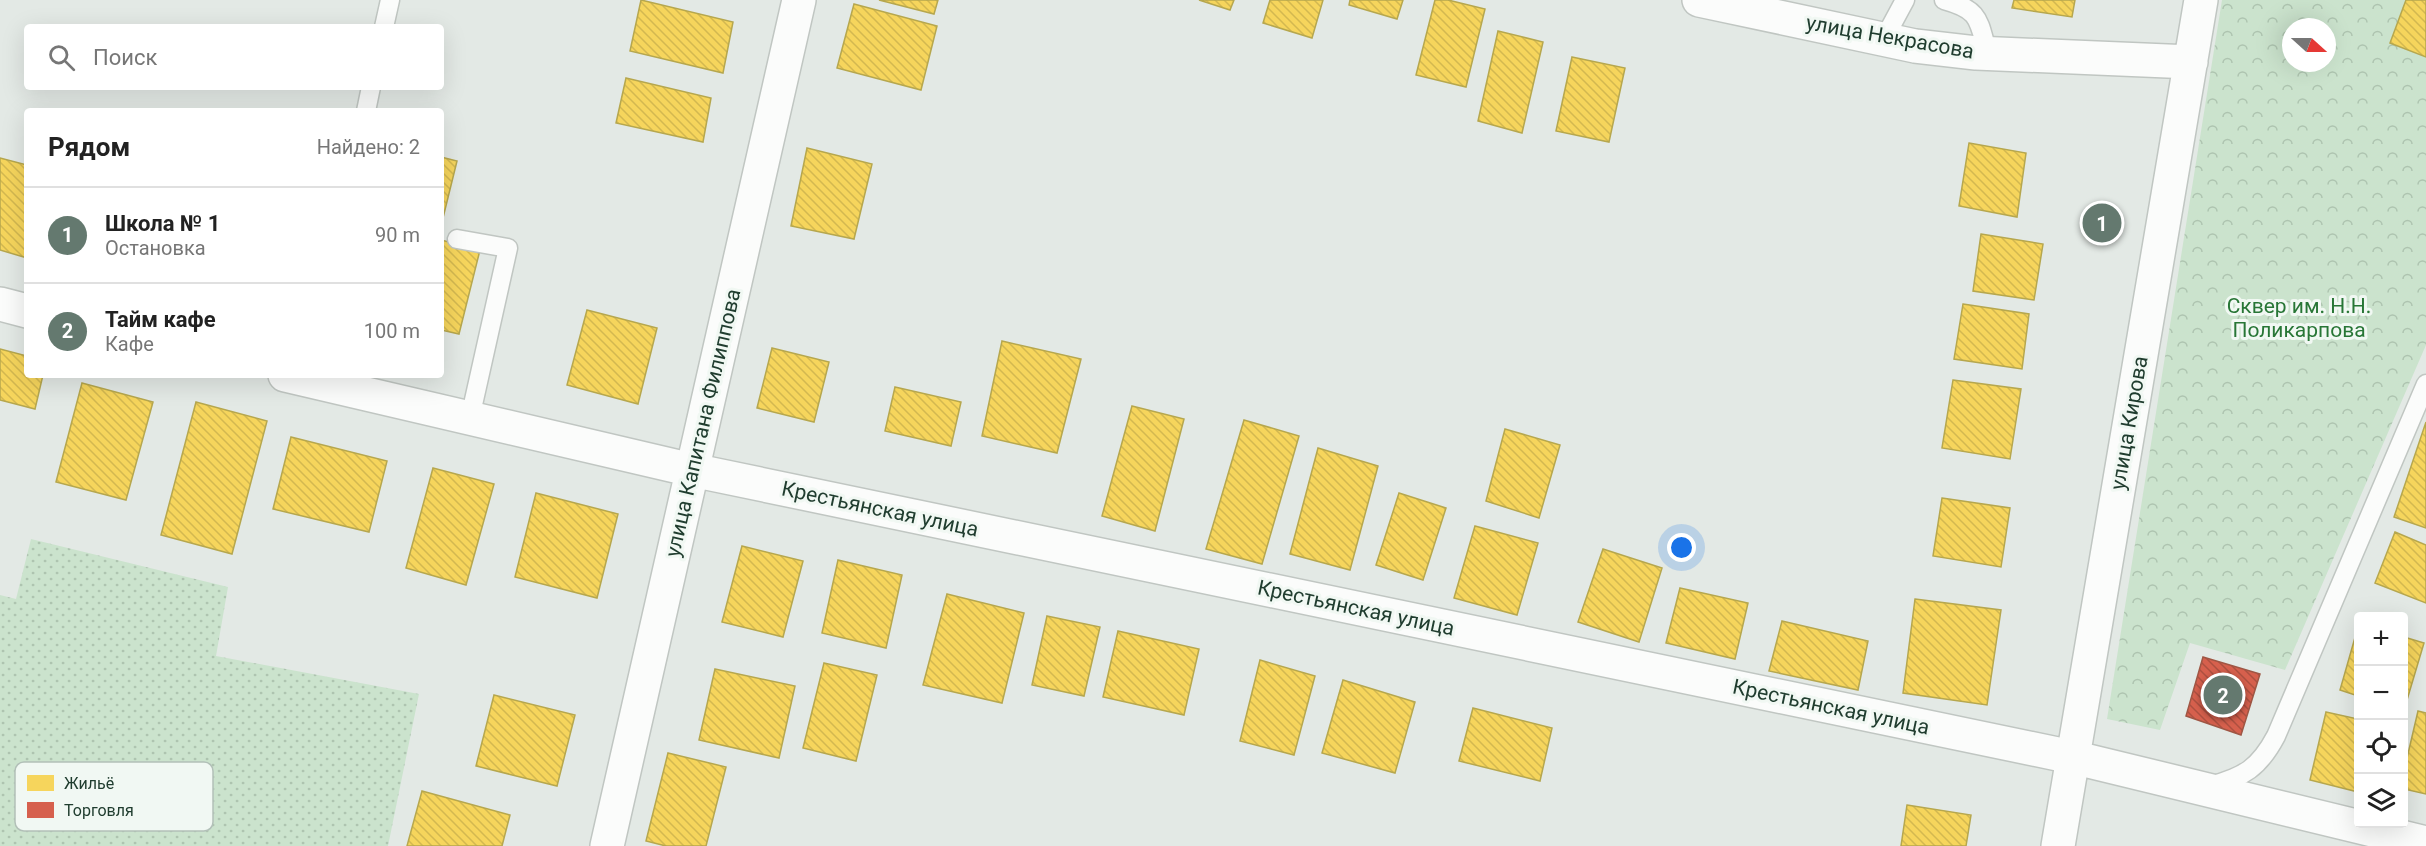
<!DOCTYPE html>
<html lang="ru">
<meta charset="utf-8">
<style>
:root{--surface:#fff;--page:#f2f2f2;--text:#222;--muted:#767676;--line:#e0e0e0;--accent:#64796f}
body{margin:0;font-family:Roboto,sans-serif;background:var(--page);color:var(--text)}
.controls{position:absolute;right:18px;bottom:18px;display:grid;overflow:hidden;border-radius:6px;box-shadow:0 6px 24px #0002}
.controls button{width:54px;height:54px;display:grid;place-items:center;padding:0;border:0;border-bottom:2px solid var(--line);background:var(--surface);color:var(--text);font:30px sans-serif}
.compass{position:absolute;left:2282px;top:18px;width:54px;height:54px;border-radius:50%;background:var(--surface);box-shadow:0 6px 24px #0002;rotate:111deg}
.you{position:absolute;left:1682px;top:548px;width:21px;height:21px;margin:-15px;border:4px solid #fff;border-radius:50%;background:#1a73e8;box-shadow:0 0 0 9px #1a73e833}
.badge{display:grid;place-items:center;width:39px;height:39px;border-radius:50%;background:var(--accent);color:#fff;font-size:20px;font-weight:700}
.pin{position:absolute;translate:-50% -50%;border:3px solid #fff;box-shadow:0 2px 6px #0006}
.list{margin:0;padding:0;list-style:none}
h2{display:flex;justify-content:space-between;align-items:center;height:78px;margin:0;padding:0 24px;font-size:26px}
h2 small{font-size:20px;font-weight:400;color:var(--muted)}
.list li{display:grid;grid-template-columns:39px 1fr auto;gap:18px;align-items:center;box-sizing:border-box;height:96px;padding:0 24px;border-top:2px solid var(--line)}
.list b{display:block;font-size:22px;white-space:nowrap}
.list p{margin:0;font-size:20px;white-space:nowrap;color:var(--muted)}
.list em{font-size:20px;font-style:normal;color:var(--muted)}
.icon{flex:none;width:33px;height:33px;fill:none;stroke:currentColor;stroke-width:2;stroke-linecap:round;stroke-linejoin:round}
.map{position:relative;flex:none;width:2426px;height:846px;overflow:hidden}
.search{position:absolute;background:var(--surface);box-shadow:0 6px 24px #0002;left:24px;top:24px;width:420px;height:66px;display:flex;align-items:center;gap:15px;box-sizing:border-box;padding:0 21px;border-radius:6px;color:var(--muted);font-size:22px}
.panel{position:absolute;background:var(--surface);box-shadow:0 6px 24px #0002;left:24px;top:108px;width:420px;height:270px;border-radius:6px}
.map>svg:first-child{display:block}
.park{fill:url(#park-crowns);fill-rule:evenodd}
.garden{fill:url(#garden-dots)}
.homes{fill:url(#homes-back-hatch);stroke:#b6a74e;stroke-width:1.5}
.shops{fill:url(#shops-back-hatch);stroke:#9f5644;stroke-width:1.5}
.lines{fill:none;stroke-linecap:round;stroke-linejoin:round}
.lane-casing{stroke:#c0c6c2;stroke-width:21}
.street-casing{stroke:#c0c6c2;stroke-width:36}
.lane{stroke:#fbfcfb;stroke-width:18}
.street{stroke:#fbfcfb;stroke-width:33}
.labels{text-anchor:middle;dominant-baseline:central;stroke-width:6;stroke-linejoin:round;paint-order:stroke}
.street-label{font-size:21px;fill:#203d2f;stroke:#f1f8f3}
.park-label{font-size:21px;fill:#287636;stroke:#f1f8f3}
.key{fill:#f1f8f3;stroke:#b2c0b8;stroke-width:1.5}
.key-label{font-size:16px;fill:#203d2f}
</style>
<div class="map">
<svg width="2426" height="846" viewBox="0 0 2426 846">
<defs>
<pattern id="park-crowns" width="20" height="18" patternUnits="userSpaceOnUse" patternTransform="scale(1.5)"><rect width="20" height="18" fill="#cbe3cd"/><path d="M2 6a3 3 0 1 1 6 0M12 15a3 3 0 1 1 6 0" fill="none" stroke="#aec4b0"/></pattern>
<pattern id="garden-dots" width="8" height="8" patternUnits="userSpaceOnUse" patternTransform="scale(1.5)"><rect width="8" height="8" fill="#cbe3cd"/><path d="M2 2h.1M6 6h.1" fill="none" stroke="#aec4b0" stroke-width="1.8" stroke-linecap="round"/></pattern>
<pattern id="homes-back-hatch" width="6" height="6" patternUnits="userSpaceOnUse" patternTransform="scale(1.5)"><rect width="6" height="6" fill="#f6d55c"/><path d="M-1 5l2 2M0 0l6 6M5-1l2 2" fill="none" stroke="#d3b850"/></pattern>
<pattern id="shops-back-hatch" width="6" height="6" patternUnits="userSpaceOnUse" patternTransform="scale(1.5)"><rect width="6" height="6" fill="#d6604d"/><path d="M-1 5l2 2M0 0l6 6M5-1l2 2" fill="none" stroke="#ad5040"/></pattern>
</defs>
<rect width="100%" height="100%" fill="#e3e9e5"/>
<!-- park -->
<path class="park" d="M2222 0H2426V345L2285 670 2190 643 2160 730 2107 719ZM2291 27H2327V63H2291Z"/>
<!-- garden -->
<path class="garden" d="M31 539 228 587 216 656 419 694 388 846H0V595L16 599Z"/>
<!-- homes -->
<path class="homes" d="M641 0 733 22 723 73 630 51Z
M879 0H938L934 14Z
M1199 0H1234L1230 10Z
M1270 0H1323L1312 38 1263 23Z
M1350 0H1403L1397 19 1349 5Z
M1435 0H1448L1485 9 1466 87 1416 75Z
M2014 0H2075L2072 17 2012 8Z
M2406 0H2426V57L2390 43Z
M854 4 937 26 921 90 837 68Z
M1498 31 1543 42 1522 133 1478 121Z
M1572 57 1625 68 1609 142 1556 131Z
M626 78 711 98 703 142 616 123Z
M1969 143 2026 153 2017 217 1959 206Z
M807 148 872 164 854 239 791 226Z
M441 157 457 161 443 218 441 217Z
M0 158 27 165V258L0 250Z
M1981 234 2043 244 2034 300 1973 291Z
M441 240 480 250 459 334 441 330Z
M1963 304 2029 314 2022 369 1954 359Z
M587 310 657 328 638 404 567 385Z
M1002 341 1081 359 1057 453 982 436Z
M772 348 829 362 814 422 757 408Z
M0 349 27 356V375H43L35 409 0 400Z
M1953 380 2021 389 2010 459 1942 448Z
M82 383 153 402 126 500 56 482Z
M895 387 961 402 951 446 885 431Z
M196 402 267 421 232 554 161 535Z
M1132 406 1184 419 1155 531 1102 516Z
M1244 420 1299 436 1262 564 1206 549Z
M2426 422V528L2394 517Z
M1505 429 1560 445 1539 518 1486 501Z
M291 437 387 461 369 532 273 509Z
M1318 448 1378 466 1350 570 1290 554Z
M433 468 494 484 466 585 406 568Z
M536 493 618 514 597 598 515 577Z
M1399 493 1446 508 1423 580 1376 565Z
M1942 498 2010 508 2001 567 1933 556Z
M1475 526 1538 543 1517 615 1454 598Z
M2395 532 2426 545V603L2375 583Z
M742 546 803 561 783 637 722 622Z
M1603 549 1662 568 1639 642 1578 622Z
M838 560 902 575 886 648 822 633Z
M1680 588 1748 603 1735 659 1666 643Z
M947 594 1024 613 1002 703 923 685Z
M1915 599 2001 610 1987 705 1903 693Z
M1047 616 1100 627 1084 696 1032 685Z
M1782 621 1868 641 1858 690 1769 671Z
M2358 627V696L2340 690Z
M1118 631 1199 649 1184 715 1103 697Z
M2404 637 2424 643 2404 710Z
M1260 660 1315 676 1294 755 1240 741Z
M824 663 877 675 856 761 803 748Z
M715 669 795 686 779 758 699 740Z
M1343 680 1415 702 1395 773 1322 753Z
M494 695 575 715 557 786 476 766Z
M1473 708 1552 728 1540 781 1459 761Z
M2418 711 2426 713V794L2404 789V771Z
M2326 712 2358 719V792L2310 780Z
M668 753 726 767 706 846H666L646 841Z
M422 791 510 815 502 846H407Z
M1907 805 1971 815 1966 846H1901Z"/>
<!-- shops -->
<path class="shops" d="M2203 657 2260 674 2241 735 2186 716Z"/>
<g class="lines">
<defs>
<path id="lane" d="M1944 0C1981 10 1978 20 1988 54
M384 27 390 0
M1884 39 1905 0
M366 111 371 87
M457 239 508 248 470 418
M2210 786C2244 777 2259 768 2276 736L2426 384"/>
<path id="street" d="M1699 0 1915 46 1976 53 2191 62
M0 304 27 311
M285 375 692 470 2072 757 2426 843
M607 846 799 0
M2058 846 2201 0"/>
</defs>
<!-- lane casing -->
<use href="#lane" class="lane-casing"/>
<!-- street casing -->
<use href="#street" class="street-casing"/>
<!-- lane -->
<use href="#lane" class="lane"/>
<!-- street -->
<use href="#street" class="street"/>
</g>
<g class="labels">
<!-- street labels -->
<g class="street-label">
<text transform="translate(1890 37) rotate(10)">улица Некрасова</text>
<text transform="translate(703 423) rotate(-77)">улица Капитана Филиппова</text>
<text transform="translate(2129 423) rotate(-80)">улица Кирова</text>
<text transform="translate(880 509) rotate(12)">Крестьянская улица</text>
<text transform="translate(1356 608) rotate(12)">Крестьянская улица</text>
<text transform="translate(1831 707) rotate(12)">Крестьянская улица</text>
</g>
<!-- park labels -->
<g class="park-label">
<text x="2299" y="306">Сквер им. Н.Н.<tspan x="2299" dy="24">Поликарпова</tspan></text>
</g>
</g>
<!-- legend -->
<rect x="15" y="762" width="198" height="69" rx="9" class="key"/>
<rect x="27" y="775" width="27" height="16" fill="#f6d55c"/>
<rect x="27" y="802" width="27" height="16" fill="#d6604d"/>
<g class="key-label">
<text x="64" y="789">Жильё</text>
<text x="64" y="816">Торговля</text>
</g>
</svg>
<div class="controls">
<button>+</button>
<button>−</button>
<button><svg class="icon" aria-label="locate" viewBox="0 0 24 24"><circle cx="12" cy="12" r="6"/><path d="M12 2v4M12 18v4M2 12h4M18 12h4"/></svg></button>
<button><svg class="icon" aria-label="layers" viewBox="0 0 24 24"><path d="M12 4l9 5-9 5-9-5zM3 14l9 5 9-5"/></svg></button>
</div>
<svg class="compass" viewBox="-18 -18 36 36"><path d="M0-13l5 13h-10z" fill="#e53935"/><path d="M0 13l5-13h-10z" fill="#767676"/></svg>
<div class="you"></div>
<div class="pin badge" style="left:2102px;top:223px">1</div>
<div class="pin badge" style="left:2223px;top:695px">2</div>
<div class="search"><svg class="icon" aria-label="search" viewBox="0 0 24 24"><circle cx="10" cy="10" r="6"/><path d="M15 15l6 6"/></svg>Поиск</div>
<section class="panel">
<h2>Рядом<small>Найдено: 2</small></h2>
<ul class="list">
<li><span class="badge">1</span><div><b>Школа № 1</b><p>Остановка</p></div><em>90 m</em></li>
<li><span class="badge">2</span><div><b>Тайм кафе</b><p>Кафе</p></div><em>100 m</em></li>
</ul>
</section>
</div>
